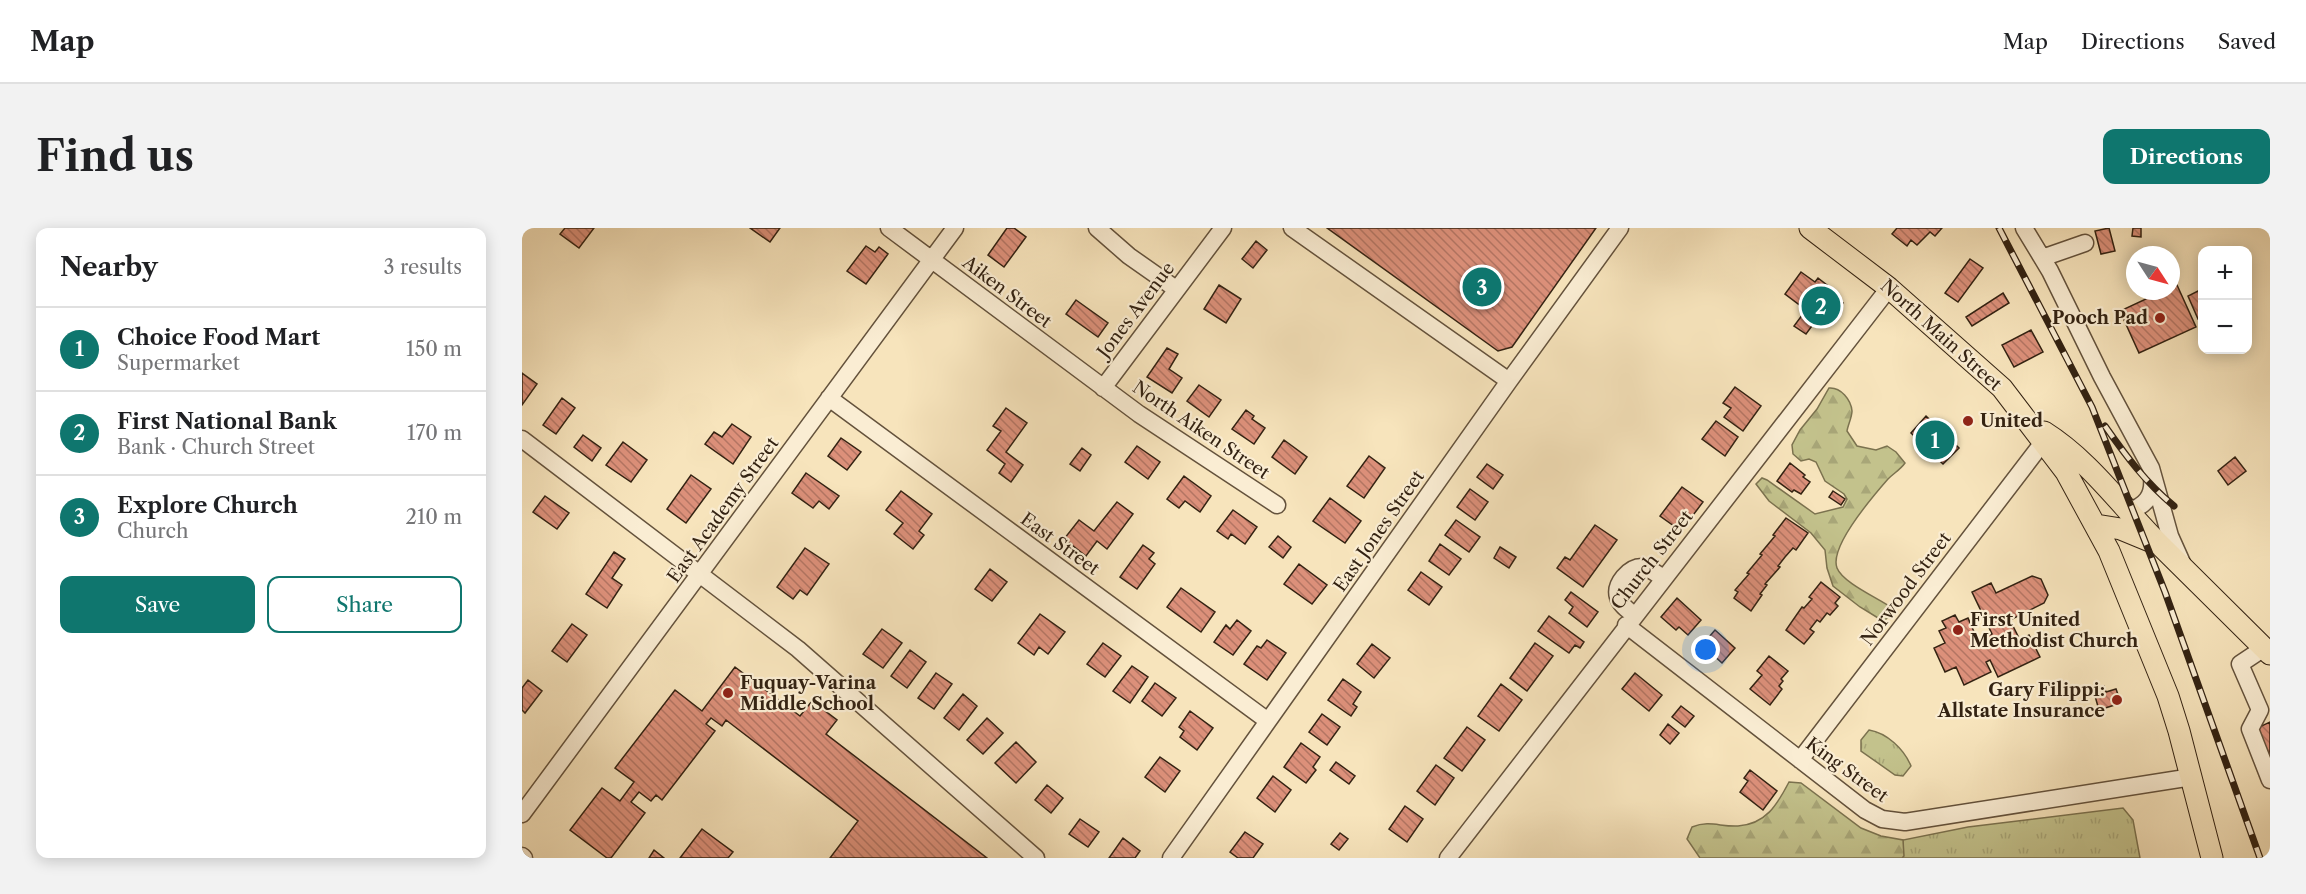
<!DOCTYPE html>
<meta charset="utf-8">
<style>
:root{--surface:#fff;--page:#f2f2f2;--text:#202124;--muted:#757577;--line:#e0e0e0;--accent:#0f766e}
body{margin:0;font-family:"Libre Caslon Text",serif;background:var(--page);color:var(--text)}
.controls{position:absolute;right:18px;top:18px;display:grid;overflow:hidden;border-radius:12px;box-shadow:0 3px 15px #0003}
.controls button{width:54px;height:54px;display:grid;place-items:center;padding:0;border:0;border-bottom:2px solid var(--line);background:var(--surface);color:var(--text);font:30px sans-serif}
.compass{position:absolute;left:1604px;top:18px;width:54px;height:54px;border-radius:50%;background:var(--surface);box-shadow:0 3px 15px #0003;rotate:126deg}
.you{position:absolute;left:1184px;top:422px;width:21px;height:21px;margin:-15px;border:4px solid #fff;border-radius:50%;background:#1a73e8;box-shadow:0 0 0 9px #1a73e833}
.badge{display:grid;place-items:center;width:39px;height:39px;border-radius:50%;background:var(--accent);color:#fff;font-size:20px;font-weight:700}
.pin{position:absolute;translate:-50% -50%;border:3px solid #fff;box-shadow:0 2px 6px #0006}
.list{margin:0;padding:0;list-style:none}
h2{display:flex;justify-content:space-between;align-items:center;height:78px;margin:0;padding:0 24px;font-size:26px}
h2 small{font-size:20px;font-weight:400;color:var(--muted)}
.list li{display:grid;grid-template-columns:39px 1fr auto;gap:18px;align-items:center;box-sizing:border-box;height:84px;padding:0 24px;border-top:2px solid var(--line)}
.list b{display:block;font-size:22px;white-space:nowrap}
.list p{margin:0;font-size:20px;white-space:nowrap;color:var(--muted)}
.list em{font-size:20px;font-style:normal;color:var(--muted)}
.actions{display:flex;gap:12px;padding:18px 24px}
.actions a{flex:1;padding:14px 0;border:2px solid var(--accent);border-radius:12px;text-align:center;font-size:21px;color:var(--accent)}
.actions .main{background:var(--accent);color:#fff}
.map{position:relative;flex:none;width:1748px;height:630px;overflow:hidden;border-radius:12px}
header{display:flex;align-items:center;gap:36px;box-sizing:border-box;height:84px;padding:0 30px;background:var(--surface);border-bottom:2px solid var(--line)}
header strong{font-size:28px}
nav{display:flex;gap:33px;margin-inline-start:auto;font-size:21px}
.intro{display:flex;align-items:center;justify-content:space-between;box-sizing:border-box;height:144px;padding:0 36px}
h1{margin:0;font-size:42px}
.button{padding:15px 27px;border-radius:12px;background:var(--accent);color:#fff;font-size:21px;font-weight:700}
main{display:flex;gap:36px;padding:0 36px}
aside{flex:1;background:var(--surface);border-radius:12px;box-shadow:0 3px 15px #0003}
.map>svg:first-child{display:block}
.grass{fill:url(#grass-tufts);stroke:#7b724f;stroke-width:1.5}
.forest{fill:url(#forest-firs);stroke:#7b724f;stroke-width:1.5}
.building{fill:url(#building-back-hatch);stroke:#332212;stroke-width:1.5}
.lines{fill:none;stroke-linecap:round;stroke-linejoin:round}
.minor-casing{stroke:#64523c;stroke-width:19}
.major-casing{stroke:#332212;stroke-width:23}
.minor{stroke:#faedd3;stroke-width:16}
.major{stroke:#f7e4bc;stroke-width:21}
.rail-casing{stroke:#332212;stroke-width:7}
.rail{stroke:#faedd3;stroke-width:4.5;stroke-dasharray:14;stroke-linecap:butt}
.poi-dot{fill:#8f2418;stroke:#faedd3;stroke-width:2}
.labels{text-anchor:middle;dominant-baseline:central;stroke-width:4.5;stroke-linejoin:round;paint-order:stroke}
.street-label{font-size:18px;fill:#332212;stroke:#faedd3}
.poi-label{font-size:18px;font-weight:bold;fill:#332212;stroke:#faedd3;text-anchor:start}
</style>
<header>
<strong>Map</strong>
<nav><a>Map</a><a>Directions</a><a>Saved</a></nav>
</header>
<div class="intro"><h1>Find us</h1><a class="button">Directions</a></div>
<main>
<aside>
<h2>Nearby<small>3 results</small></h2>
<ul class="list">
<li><span class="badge">1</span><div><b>Choice Food Mart</b><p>Supermarket</p></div><em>150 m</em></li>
<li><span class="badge">2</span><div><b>First National Bank</b><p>Bank · Church Street</p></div><em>170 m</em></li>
<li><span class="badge">3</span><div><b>Explore Church</b><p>Church</p></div><em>210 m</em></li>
</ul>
<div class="actions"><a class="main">Save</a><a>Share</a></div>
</aside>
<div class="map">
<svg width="1748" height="630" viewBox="0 0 1748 630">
<defs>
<pattern id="grass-tufts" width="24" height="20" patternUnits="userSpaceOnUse" patternTransform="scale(1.5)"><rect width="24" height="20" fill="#c3c28c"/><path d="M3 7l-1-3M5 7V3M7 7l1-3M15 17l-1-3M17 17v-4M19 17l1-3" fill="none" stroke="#a8a678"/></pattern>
<pattern id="forest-firs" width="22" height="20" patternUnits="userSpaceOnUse" patternTransform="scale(1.5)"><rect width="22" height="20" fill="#c3c28c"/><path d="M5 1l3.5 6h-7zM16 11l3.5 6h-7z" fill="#a8a678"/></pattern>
<pattern id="building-back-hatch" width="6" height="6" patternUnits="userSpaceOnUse" patternTransform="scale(1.5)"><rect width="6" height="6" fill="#dc907a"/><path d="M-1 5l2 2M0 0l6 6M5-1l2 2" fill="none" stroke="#b37563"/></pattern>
</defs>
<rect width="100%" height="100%" fill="#f7e4bc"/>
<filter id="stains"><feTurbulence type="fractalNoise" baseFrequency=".00333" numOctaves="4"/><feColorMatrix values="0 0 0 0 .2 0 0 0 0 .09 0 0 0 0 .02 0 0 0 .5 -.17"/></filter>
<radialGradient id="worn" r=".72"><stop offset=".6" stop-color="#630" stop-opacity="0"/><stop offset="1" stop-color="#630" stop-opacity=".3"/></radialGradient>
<!-- grass -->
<path class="grass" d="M1347 502C1365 505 1382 521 1389 538L1381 548 1373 547 1339 523V512Z
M1601 580 1611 592 1618 630H1380L1381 612 1446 599Z"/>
<!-- forest -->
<path class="forest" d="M1307 160C1319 159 1329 172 1330 183 1330 189 1326 197 1325 203L1335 218 1354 222 1365 218 1374 224 1383 235C1378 242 1372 245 1366 251 1352 267 1307 319 1315 340 1321 355 1356 370 1370 380L1371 386 1361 393 1338 379 1311 358 1305 340 1303 322 1289 305 1247 273 1234 256 1240 250 1245 252 1293 286 1321 279 1325 271 1322 266 1303 253 1294 234 1287 231 1279 233 1271 226 1270 217 1278 202 1295 181Z
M1267 554 1279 555 1339 600 1359 608 1381 612 1382 628 1380 630H1178L1165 611 1170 599C1188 592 1198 599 1216 598 1244 596 1255 577 1267 554Z"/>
<!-- building -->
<path class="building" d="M43 0H72L57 20 38 6Z
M228 0H258L248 14Z
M485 0H492L504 9 482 39 466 27Z
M805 0H1074L990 119 976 123Z
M1375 0H1420L1413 8 1408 4 1395 17 1389 12 1385 18 1370 6Z
M1587 0 1593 23 1579 26 1573 3Z
M1611 0H1619V9L1610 8Z
M734 13 745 22 731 40 720 31Z
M344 18 353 24 357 19 366 26 344 56 325 43Z
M1448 31 1461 40 1436 74 1423 65Z
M1279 44 1293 54 1296 50 1310 61 1307 65 1321 75 1304 97 1295 91 1284 106 1272 98 1284 82 1263 66Z
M697 57 719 71 704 95 682 81Z
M1655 57 1674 99 1617 125 1598 83 1641 63H1649V59Z
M1680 61V89L1676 91 1666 68Z
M1481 65 1487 75 1450 98 1444 89Z
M554 72 586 95 576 109 544 86Z
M1509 102 1521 124 1492 139 1480 117Z
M645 120 656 126 647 141 660 150 650 165 625 149Z
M0 145 15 156 0 177Z
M677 157 699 172 687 189 665 173Z
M1213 159 1239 178 1221 203 1202 189 1209 180 1201 175Z
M40 170 53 180 34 206 21 197Z
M484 180 505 195 484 224 501 237 489 254 477 245 483 236 465 222 479 203 471 198Z
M724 182 732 188 730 191 743 200 732 216 710 201Z
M1404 188 1437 220 1421 236 1389 205Z
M1194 193 1216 209 1203 228 1180 211Z
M210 196 229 209 211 236 183 216 192 204 200 209Z
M61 207 79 220 70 233 52 219Z
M319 210 339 224 325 242 306 228Z
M762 212 785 229 773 246 750 229Z
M101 214 125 232 109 254 84 237Z
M615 218 638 234 626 251 603 234Z
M560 220 569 227 558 243 548 236Z
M847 228 863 240 842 270 825 258Z
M1713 229 1724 243 1706 257 1696 243Z
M1268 235 1283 247 1281 249 1288 254 1279 266 1272 262 1270 264 1255 253Z
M965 236 981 247 971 261 955 249Z
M284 245 317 268 307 281 297 273 291 280 270 265Z
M169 247 189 261 164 295 145 281Z
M662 248 689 268 678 284 663 273 657 280 645 271Z
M1160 259 1181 274 1159 303 1138 288Z
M948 261 966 274 953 292 935 279Z
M379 263 410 286 397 303 402 307 391 321 372 306 381 295 364 282Z
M1311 263 1323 271 1319 277 1307 269Z
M23 268 47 285 35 301 11 284Z
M808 270 839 293 823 315 791 293Z
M595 274 611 286 585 321 575 313 564 328 542 311 557 292 572 303Z
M711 282 735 299 723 316 709 306 706 311 695 303Z
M1264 290 1286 305 1274 322 1271 320 1263 329 1256 338 1258 339 1243 356 1245 357 1238 366 1240 367 1229 383 1212 370 1216 364 1213 362 1227 346 1225 345 1240 327 1238 326 1253 308 1251 307Z
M934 292 958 309 947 324 923 307Z
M1073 297 1095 312 1061 359 1035 340 1043 329 1048 332Z
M756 308 769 319 761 330 747 319Z
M918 316 939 331 927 347 907 333Z
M621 317 632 325 627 331 633 336 615 361 598 349Z
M978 319 994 329 987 340 972 330Z
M283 320 307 336 285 367 278 362 271 371 255 359Z
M92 324 103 331 90 350 100 357 85 380 64 366Z
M777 336 805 357 790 376 762 356Z
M468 341 485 354 470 373 453 361Z
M899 344 920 359 907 377 886 362Z
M1510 348 1519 351 1526 367 1522 375 1488 392 1498 412 1507 407 1518 429 1476 449 1468 432 1464 434 1469 444 1442 457 1434 439 1423 444 1412 420 1423 415 1417 403 1424 400 1420 393 1433 387 1437 394 1446 390 1456 413 1470 406 1450 364 1469 355 1474 365Z
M1299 354 1318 369 1313 375 1316 378 1308 387 1305 385 1298 394 1295 392 1288 401 1292 404 1282 416 1264 402 1280 379 1282 380 1290 371 1287 369Z
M659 360 693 384 679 404 645 379Z
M1049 364 1076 384 1065 399 1047 385 1051 379 1043 372Z
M1155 370 1179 392 1166 407 1157 399 1154 402 1139 389Z
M518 386 543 404 526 426 517 419 512 427 496 415Z
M1027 388 1062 414 1058 420 1053 417 1047 425 1016 403Z
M715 392 729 403 711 427 692 414 704 397 708 401Z
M50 396 65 407 45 434 30 423Z
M360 401 380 415 361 440 341 426Z
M1193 402 1213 420 1200 435 1180 417Z
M745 412 764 425 745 452 722 436 735 418 739 420Z
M581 415 599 428 583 449 565 436Z
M1013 415 1031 428 1005 463 988 450Z
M850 416 868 430 852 450 835 436Z
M388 422 404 434 385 460 369 448Z
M1247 428 1266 443 1259 451 1261 453 1257 458 1260 461 1248 477 1228 461 1240 447 1235 443Z
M610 438 626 449 608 475 591 463Z
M213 439 278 488 290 473 315 492 304 506 465 630H308L336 593 204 492 200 498 189 490 184 496 193 503 140 572 134 567 129 573 117 564 109 574 123 585 89 630H85L48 602 80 560 98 573 112 554 93 540 153 462 180 483Z
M414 445 430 456 412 481 396 470Z
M1113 445 1140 467 1127 483 1100 461Z
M821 451 839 464 831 476 835 479 829 488 806 472Z
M6 452 20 463 3 485 0 482V460Z
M633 455 654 470 640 488 620 473Z
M979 456 1000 472 977 503 956 488Z
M1582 458 1584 464 1594 461 1599 475 1577 482 1571 461Z
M441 466 455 478 437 502 422 490Z
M1159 478 1172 488 1163 499 1150 489Z
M668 483 691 500 675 522 658 509 662 503 657 499Z
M800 486 818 499 805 517 787 504Z
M465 490 481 505 461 526 445 512Z
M1748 494V528L1744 530 1731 502Z
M1146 496 1157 505 1148 516 1138 507Z
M945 499 963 512 940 543 922 530Z
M494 514 514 534 494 555 473 535Z
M779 515 798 529 791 539 794 542 784 555 762 539Z
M638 529 658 543 643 564 623 549Z
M814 534 833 548 827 556 808 542Z
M914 537 932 550 913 577 895 563Z
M1228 542 1255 563 1241 582 1218 564 1226 553 1222 550Z
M751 548 769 562 753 584 735 570Z
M525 557 541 570 529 585 513 572Z
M883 578 901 591 885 614 867 601Z
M558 591 577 604 566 619 547 606Z
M180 601 211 624 206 630H158Z
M723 604 741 616 731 630H716L708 624Z
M818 605 826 611 817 622 809 616Z
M601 610 618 623 613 630H587Z
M132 622 142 630H127Z"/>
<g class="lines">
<defs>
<path id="minor" d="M367 0 617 186 755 277
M575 0 607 28 654 61
M770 0 987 153
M1502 0 1528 43 1580 149 1629 240 1648 308 1661 337
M1520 30 1563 15
M581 160 701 0
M307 170 746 493
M0 211 276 421 514 630
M1607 283C1623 278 1632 268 1630 250
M1112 387C1106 382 1098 377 1096 369 1092 356 1107 339 1120 339 1128 340 1135 346 1141 350
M1104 397 1343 582 1360 591 1383 594 1670 549
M1742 420 1718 436 1738 482 1728 501 1748 552
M1278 532 1522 213
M0 586 433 0
M0 628 2 630
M649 630 987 153 1098 0
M926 630 1367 60"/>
<path id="major" d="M1288 0 1367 60 1480 160 1544 244 1587 323 1646 468 1657 503 1690 630
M1522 204C1568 233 1599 278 1637 316 1674 353 1711 389 1748 426
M1574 297 1599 301 1633 315"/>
</defs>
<!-- minor casing -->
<use href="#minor" class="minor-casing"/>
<!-- major casing -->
<use href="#major" class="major-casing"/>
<!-- minor -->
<use href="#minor" class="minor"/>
<!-- major -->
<use href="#major" class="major"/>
<defs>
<path id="rail" d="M1477 0 1570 179 1643 364 1738 630
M1583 198C1604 228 1624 255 1652 278"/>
</defs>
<!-- rail casing -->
<use href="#rail" class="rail-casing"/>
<!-- rail -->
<use href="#rail" class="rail"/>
</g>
<!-- markers -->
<g class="poi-dot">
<circle cx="1638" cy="90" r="6"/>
<circle cx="1446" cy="193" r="6"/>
<circle cx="1436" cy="402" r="6"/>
<circle cx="206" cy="465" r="6"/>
<circle cx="1595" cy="472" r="6"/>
</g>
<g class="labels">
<!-- street labels -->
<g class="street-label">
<text transform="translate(485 64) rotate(37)">Aiken Street</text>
<text transform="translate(614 82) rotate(-53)">Jones Avenue</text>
<text transform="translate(1419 107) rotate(42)">North Main Street</text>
<text transform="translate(679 202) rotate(34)">North Aiken Street</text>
<text transform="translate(201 282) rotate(-54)">East Academy Street</text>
<text transform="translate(857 303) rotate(-55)">East Jones Street</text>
<text transform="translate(538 316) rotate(36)">East Street</text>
<text transform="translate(1130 332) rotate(-52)">Church Street</text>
<text transform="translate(1384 361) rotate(-53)">Norwood Street</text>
<text transform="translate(1325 542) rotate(36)">King Street</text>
</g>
<!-- poi labels -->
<g class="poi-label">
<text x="1626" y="90" text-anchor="end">Pooch Pad</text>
<text x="1458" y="193">United</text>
<text x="1448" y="392">First United<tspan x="1448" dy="21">Methodist Church</tspan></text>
<text x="218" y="455">Fuquay-Varina<tspan x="218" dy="21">Middle School</tspan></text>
<text x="1583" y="462" text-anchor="end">Gary Filippi:<tspan x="1583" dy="21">Allstate Insurance</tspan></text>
</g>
</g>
<rect width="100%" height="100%" filter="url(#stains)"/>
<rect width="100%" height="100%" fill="url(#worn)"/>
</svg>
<div class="controls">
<button>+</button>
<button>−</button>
</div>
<svg class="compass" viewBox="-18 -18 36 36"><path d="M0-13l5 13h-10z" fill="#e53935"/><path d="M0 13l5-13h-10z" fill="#757577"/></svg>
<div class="you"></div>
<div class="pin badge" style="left:1413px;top:212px">1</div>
<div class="pin badge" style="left:1299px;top:78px">2</div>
<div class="pin badge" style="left:960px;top:59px">3</div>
</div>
</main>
